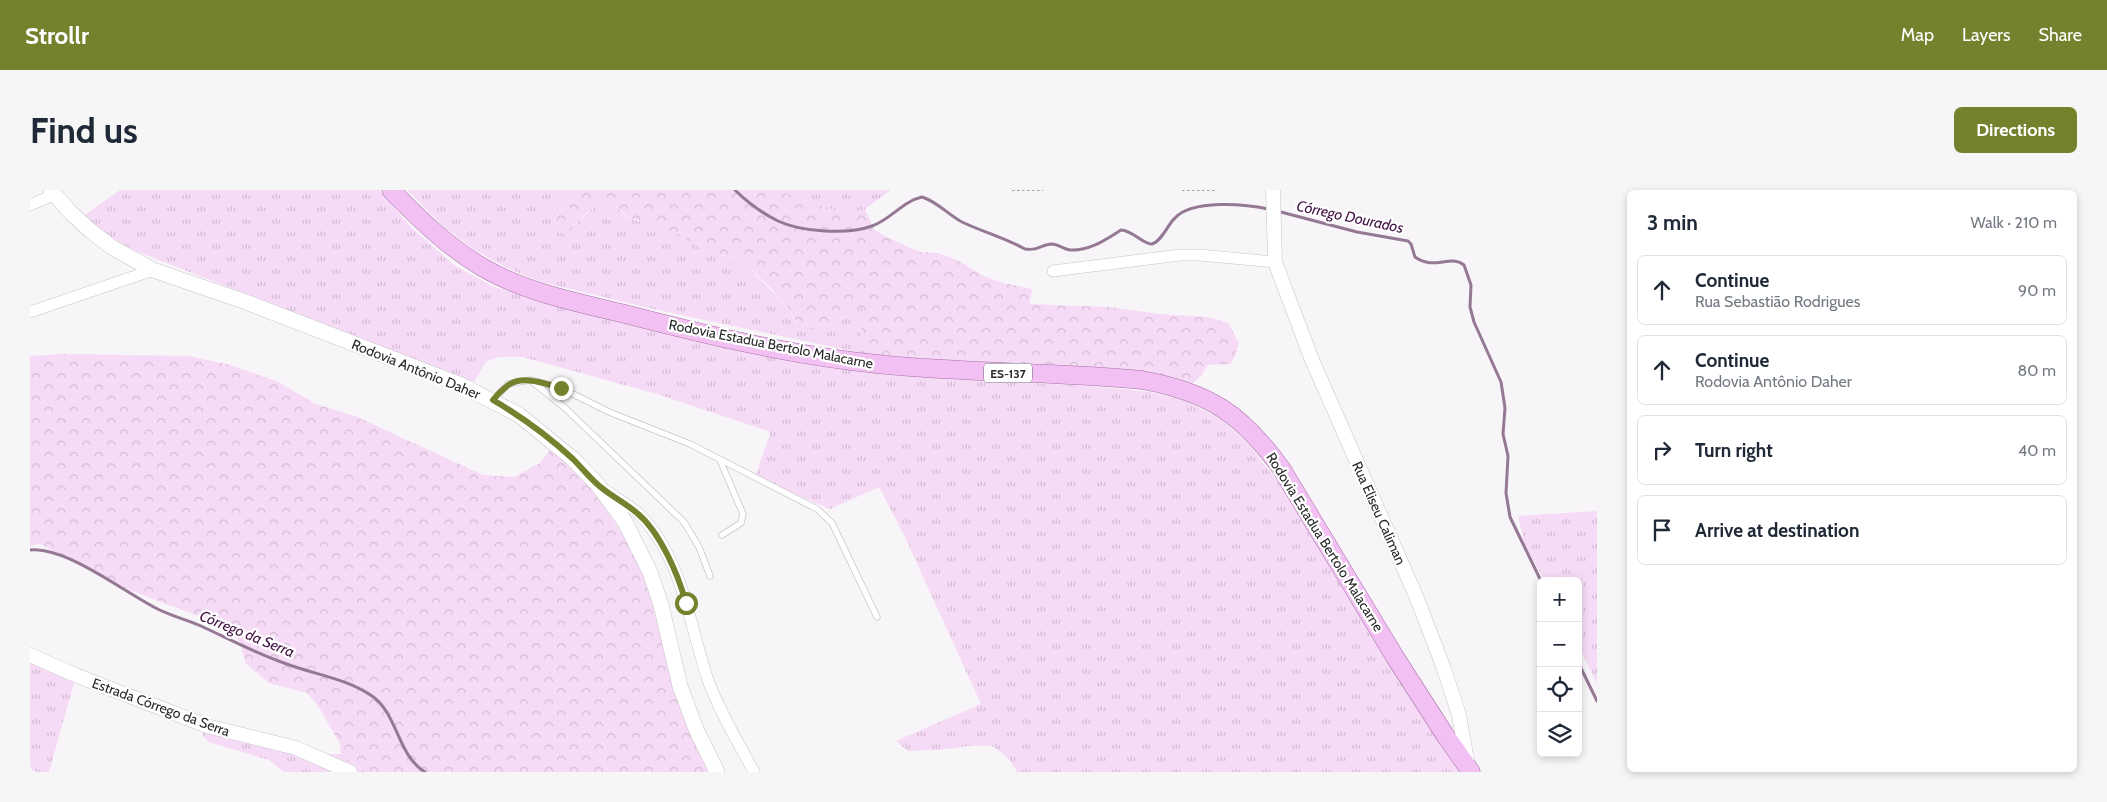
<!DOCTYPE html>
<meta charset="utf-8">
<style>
:root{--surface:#fff;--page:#f6f6f7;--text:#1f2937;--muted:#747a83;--line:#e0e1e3;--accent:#76812e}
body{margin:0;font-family:Cabin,sans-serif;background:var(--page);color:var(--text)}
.controls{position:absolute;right:15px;bottom:15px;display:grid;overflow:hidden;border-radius:8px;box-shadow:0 2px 8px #0003}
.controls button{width:45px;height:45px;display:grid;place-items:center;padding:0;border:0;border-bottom:1px solid var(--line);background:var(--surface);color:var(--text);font:25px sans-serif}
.stop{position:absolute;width:15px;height:15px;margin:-11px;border:4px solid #76812e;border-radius:50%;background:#fff}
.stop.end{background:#76812e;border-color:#fff;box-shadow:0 1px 5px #0008}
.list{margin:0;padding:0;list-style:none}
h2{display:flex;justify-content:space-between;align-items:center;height:65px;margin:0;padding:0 20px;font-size:21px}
h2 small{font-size:16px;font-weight:400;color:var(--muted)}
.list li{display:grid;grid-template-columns:32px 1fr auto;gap:15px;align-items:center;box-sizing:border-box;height:70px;margin:0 10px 10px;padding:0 10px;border:1px solid var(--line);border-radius:8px}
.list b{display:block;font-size:19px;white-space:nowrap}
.list p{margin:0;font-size:16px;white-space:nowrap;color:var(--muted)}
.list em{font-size:16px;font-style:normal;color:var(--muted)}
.icon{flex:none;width:28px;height:28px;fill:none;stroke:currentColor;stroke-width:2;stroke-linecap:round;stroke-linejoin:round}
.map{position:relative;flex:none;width:1567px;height:582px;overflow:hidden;border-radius:8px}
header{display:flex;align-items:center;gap:30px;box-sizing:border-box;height:70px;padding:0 25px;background:var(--accent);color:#fff}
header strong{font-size:24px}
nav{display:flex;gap:28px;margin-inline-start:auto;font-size:18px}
.intro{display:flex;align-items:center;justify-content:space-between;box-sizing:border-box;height:120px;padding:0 30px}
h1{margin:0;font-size:35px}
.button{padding:12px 22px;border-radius:8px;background:var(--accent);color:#fff;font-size:18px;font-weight:700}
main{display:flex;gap:30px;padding:0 30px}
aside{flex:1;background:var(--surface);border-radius:8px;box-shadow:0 2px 8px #0003}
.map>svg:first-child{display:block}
.grass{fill:url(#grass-tufts)}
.forest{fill:url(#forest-crowns)}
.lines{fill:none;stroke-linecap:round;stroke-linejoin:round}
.stream{stroke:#947894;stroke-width:3}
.service-casing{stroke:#c7c4c7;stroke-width:7}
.minor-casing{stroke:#c7c4c7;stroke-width:12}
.tertiary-casing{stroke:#c7c4c7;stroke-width:15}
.secondary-casing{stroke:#c7c4c7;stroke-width:16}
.primary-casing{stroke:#a770a7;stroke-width:19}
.path{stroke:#a5a3a5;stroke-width:2;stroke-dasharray:2.5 2.5;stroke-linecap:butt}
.service{stroke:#fff;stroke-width:5.5}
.minor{stroke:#fff;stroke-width:11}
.tertiary{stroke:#fff;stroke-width:14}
.secondary{stroke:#fff;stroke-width:15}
.primary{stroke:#f2c0f3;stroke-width:18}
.route{stroke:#76812e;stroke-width:6}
.labels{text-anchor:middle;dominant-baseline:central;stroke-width:4.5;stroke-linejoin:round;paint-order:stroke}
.shield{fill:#fff;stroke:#6a696a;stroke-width:1}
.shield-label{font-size:12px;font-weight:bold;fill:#2a292a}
.street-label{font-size:14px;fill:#2a292a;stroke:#fff}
.water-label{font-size:15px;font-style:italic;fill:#421244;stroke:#fff}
</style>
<header>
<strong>Strollr</strong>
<nav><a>Map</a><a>Layers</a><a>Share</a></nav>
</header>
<div class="intro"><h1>Find us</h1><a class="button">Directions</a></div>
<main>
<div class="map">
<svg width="1567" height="582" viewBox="0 0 1567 582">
<defs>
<pattern id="grass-tufts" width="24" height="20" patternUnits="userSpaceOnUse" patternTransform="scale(1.25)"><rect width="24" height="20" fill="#f6dbf6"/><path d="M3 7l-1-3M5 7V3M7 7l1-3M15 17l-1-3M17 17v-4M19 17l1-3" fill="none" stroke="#d3bcd3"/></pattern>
<pattern id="forest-crowns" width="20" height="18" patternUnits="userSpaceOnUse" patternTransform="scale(1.25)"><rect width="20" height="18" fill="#f6dbf6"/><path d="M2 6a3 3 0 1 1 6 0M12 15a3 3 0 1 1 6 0" fill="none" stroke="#d3bcd3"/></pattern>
</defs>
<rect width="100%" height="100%" fill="#f8f5f8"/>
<!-- grass -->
<path class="grass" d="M90 0H349L381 37 424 75 464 97 522 113 821 179 859 185 1062 196 1119 202 1157 211 1192 230 1220 256 1251 296 1319 410 1430 582H987L979 569 962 556H939L909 560 878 561 866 551 951 514 873 343 849 297 800 319 727 288 726 284 740 244 738 241 630 205 493 167H468L456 172 444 192 108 62 74 44 55 25Z
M377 0H540L528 18 535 45 563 18 573 11H579L597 27 610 32 626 34 647 43 668 57 712 72 758 117 765 132 800 135 832 118 831 163 623 119 508 91 475 77 443 59 414 37Z
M745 0H861L835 19 816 24Z
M1567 321V494L1548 454V391H1515L1495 355 1488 326Z
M0 466 46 486 19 582H0Z
M170 534 293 564H311L336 582H254L239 570 179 552 173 546Z"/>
<!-- forest -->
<path class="forest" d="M540 0H745L816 24 835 19 844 40 857 47 890 62 908 63 927 70 956 87 973 93 1002 99 1000 114 1079 117 1130 124 1178 127 1198 133 1209 153 1205 166 1200 174 1177 175 1172 185 1161 195 861 168 831 163 832 118C816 125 793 143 776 138 764 134 763 124 757 116 744 101 728 85 713 74 703 66 689 65 677 61 665 57 656 47 644 42 630 35 615 34 601 28 592 25 583 8 573 12 559 17 546 35 536 45L529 42 524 37C525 22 531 12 540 0Z
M32 164 158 166 201 175 248 192 286 214 325 226 453 285 484 287 510 273 521 259 563 301 597 350 614 385 682 582H336L311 564 310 554 288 516 277 503 239 493 216 474 210 452 192 435 104 402 10 354 0 356V166Z"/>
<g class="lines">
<!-- stream -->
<path class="stream" d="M705 0C718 13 732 23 748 31 771 42 818 45 842 36 860 30 873 11 892 7 908 12 917 24 932 32 953 42 975 48 995 59 1010 61 1009 55 1021 54 1028 54 1034 59 1040 60 1060 61 1075 50 1091 40 1102 40 1114 55 1122 54 1132 51 1138 34 1145 28 1162 9 1216 14 1238 19
M1247 21 1327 42 1378 51 1381 54 1385 67C1405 81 1419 64 1434 75L1441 95 1440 117 1444 132 1471 192 1475 218 1473 244 1478 266 1476 303 1480 327 1511 391
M0 360C36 357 90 399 122 416 137 425 155 429 171 436 199 449 225 463 254 473 282 484 316 488 342 506 368 524 367 565 395 582
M1548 472 1567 511"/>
<defs>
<path id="service" d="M503 192 535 218 654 332 669 357 680 386
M463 210 478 194 488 192 501 190 531 198 579 222 660 254 787 319 802 333 847 427
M690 270 713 324 711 333 692 345"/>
<path id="minor" d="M0 15 24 5
M1023 81 1150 65H1169L1245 72
M0 122 123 80
M575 300C586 308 599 315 609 324 653 368 659 434 678 490 690 523 708 552 724 582"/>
<path id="tertiary" d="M1243 0 1245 72 1282 170 1386 406 1413 476 1429 525 1438 576
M0 465 45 485 177 536 266 558 320 582"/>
<path id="secondary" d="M21 0 41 23 62 42 83 58 123 80 216 112 431 195 489 225 543 269 567 294 594 330 620 382 631 415 650 496 666 539 687 582"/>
<path id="primary" d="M361 0C389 29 418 57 452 77 496 103 550 113 599 125 684 147 770 167 857 175 942 183 1027 182 1112 190 1178 202 1211 223 1251 278L1365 467 1415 545 1441 582"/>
</defs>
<!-- service casing -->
<use href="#service" class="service-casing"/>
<!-- minor casing -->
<use href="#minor" class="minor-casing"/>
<!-- tertiary casing -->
<use href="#tertiary" class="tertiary-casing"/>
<!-- secondary casing -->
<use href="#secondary" class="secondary-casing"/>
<!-- primary casing -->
<use href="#primary" class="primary-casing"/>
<!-- path -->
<path class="path" d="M982 0H1013
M1152 0H1185"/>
<!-- service -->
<use href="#service" class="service"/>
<!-- minor -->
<use href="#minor" class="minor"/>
<!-- tertiary -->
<use href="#tertiary" class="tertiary"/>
<!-- secondary -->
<use href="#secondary" class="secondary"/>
<!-- primary -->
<use href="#primary" class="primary"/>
</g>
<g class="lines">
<!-- route -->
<path class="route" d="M531 198C516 194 492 184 477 196 472 200 467 205 463 210 492 227 518 246 543 269 551 277 558 286 567 294 579 305 594 312 607 323 630 342 648 384 656 413"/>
</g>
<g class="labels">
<!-- shield labels -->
<rect class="shield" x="954" y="173.5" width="48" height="19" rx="4"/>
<g class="shield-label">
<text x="978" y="183">ES-137</text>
</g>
<!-- street labels -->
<g class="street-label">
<text transform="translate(741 154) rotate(11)">Rodovia Estadua Bertolo Malacarne</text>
<text transform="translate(386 179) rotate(22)">Rodovia Antônio Daher</text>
<text transform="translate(1349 323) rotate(66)">Rua Eliseu Caliman</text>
<text transform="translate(1295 352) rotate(58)">Rodovia Estadua Bertolo Malacarne</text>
<text transform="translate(131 517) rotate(20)">Estrada Córrego da Serra</text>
</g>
<!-- water labels -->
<g class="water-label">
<text transform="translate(1320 27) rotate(12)">Córrego Dourados</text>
<text transform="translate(217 444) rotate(22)">Córrego da Serra</text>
</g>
</g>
</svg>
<div class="controls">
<button>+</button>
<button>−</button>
<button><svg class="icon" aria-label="locate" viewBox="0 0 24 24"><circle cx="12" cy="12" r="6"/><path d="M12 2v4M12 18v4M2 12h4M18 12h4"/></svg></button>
<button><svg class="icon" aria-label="layers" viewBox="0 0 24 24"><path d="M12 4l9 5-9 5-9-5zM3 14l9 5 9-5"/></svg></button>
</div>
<div class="stop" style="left:656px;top:413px"></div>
<div class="stop end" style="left:531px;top:198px"></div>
</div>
<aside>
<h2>3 min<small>Walk · 210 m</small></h2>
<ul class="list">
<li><svg class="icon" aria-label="ahead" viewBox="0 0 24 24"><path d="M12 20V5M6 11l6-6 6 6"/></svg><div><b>Continue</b><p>Rua Sebastião Rodrigues</p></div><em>90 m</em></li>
<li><svg class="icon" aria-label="ahead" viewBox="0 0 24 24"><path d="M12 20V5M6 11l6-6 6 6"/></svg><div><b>Continue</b><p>Rodovia Antônio Daher</p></div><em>80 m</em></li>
<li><svg class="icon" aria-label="right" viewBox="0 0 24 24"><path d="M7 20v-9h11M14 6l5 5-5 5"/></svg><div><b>Turn right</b></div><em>40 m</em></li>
<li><svg class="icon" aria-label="arrive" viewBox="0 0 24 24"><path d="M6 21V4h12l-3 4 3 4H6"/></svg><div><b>Arrive at destination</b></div></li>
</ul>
</aside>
</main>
